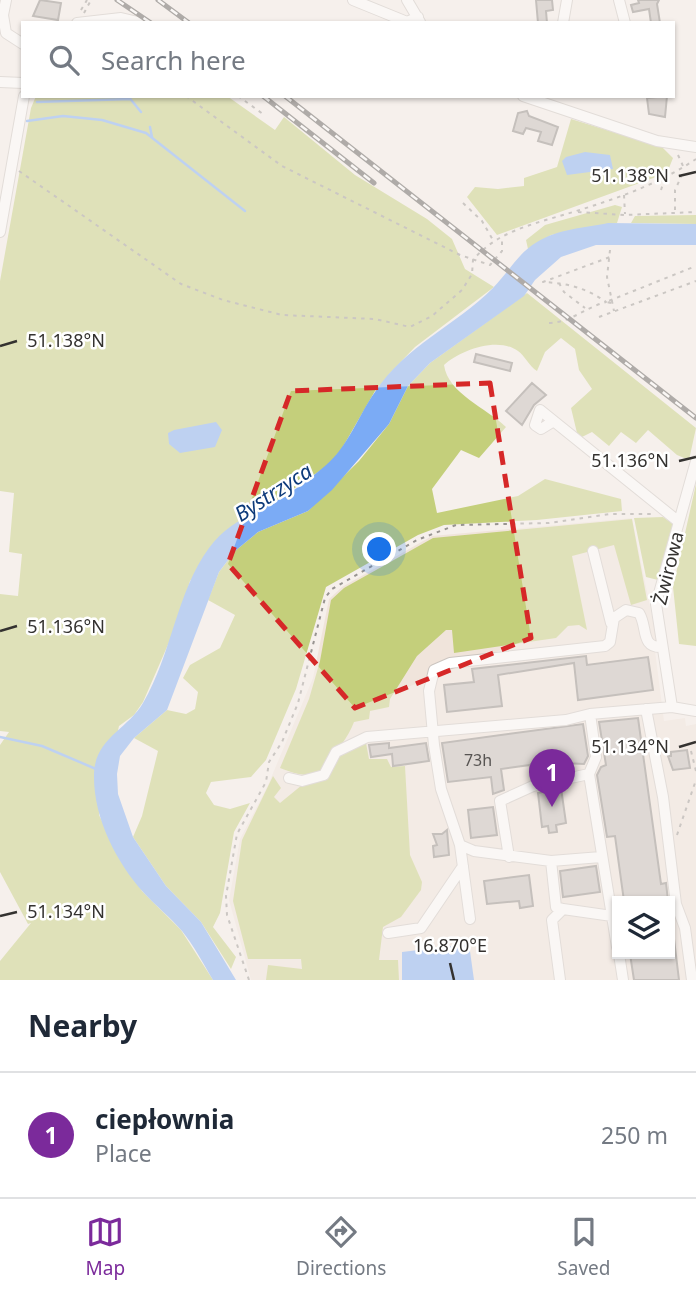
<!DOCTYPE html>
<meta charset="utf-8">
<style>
:root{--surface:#fff;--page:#f6f6f7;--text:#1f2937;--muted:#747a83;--line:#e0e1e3;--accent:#7b2a9b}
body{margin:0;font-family:"Noto Sans",sans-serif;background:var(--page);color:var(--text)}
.controls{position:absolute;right:21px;bottom:21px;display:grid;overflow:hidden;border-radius:0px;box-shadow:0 2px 5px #0004}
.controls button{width:63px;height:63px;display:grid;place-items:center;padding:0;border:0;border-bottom:2px solid var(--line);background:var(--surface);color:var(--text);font:35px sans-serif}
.you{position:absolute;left:380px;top:550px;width:24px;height:24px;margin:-18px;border:5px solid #fff;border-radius:50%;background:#1a73e8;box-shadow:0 0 0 10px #1a73e833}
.badge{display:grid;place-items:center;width:46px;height:46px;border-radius:50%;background:var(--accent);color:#fff;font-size:23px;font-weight:700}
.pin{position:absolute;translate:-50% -58px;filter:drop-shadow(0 2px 4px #0008)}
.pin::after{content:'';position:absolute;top:37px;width:24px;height:21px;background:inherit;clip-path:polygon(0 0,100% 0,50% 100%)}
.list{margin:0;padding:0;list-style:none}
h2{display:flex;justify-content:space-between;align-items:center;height:91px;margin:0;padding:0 28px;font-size:30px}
h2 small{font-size:23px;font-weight:400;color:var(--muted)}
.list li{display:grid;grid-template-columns:46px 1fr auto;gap:21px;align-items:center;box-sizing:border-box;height:126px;padding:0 28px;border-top:2px solid var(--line)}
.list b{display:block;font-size:26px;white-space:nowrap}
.list p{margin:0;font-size:23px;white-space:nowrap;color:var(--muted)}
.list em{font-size:23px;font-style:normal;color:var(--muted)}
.icon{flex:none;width:38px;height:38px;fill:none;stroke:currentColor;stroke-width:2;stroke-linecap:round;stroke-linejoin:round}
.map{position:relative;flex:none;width:696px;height:980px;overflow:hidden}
.search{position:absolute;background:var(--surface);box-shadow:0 2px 5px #0004;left:21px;right:21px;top:21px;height:77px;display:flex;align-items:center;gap:18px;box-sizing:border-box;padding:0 24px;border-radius:0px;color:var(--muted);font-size:26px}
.sheet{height:217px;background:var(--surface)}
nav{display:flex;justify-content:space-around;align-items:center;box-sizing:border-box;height:98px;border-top:2px solid var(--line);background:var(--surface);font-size:19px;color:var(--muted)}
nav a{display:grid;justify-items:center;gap:4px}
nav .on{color:var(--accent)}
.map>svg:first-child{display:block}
.built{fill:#f0e4db;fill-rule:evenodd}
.green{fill:#c4cf7b}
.water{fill:#7babf5}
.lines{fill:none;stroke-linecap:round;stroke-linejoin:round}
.stream{stroke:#7babf5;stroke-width:2.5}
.building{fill:#c1bbb7;stroke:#8a8581;stroke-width:2}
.minor-casing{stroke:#cbc5c0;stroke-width:12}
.path{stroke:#989491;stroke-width:2;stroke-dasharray:3.5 5;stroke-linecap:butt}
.minor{stroke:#fff;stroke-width:10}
.rail-casing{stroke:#595754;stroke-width:5}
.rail{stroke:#fff;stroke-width:2.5;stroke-dasharray:8;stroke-linecap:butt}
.marked{fill:none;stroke:#d62828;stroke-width:5;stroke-dasharray:14 9;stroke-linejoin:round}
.ticks{fill:none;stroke:#343230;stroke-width:2.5}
.labels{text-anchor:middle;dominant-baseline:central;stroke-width:5;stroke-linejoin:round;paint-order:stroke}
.number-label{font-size:16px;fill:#575452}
.street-label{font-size:19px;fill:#343230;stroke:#fff}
.water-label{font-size:21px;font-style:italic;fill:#0d3a7a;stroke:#fff}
.ticks-label{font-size:18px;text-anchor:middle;fill:#343230;stroke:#fff;stroke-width:5;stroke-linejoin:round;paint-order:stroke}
</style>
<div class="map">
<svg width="696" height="980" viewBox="0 0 696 980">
<rect width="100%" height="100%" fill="#f6f0ec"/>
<!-- built -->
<path class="built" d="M632 518 657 641 654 643 664 721 685 718 686 726 696 724V980H251L229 900 240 839 268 785 313 678 329 599 342 587 432 536ZM617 901H670V954H617Z"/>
<!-- green -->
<path class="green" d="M36 96H227L275 130 284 117 355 175 427 219 452 239 465 269 494 287 415 347 391 372 375 391 341 450 327 466 277 500 248 513 190 581 177 624 143 702 134 715 119 726 99 815 121 859 142 891 181 930 213 980H0V961L31 923 28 924 0 872V745L9 732 0 731V594L18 596 22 554 9 552 14 493 0 491V281L31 108Z
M571 119 662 147 673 158 667 173 497 235 467 197 475 187 498 189 524 186V178L557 167Z
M615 205 622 207 617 223 551 235 528 249 526 240 545 225Z
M696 215V224L631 223 635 216Z
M527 293 696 428 689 460 677 455 648 430 636 443 621 432 609 446 592 432 582 437 577 433 571 408 592 389 579 370 575 349 561 338 545 352 537 371C529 366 525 356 518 351 497 336 459 351 444 365 448 394 487 408 506 427L479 458 461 450 432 489 437 513 518 496 545 479 621 499 622 511 537 520 444 525 418 535 326 587 296 689 266 760 251 777 211 782 206 793 214 805 230 809 250 803 234 832 220 913 213 927 236 957 231 969 201 922 166 886 133 837 142 816 158 751 134 738 167 710 186 714 195 709 198 692 183 678 190 665 220 648 235 615 208 600 219 572 235 551 258 532 308 511 359 461 389 424 408 386 430 363Z
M696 484V646L679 644 673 587Z
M663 517 673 524 658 580 646 577 634 518Z
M632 519 647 600 631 605 614 545 572 556 587 630 579 625 568 626 556 638 454 653 452 630H446L417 656 390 699 389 707 370 711 369 719 354 722C347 741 332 755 322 773 304 777 296 774 280 768L309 699 320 661 331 600 344 588 433 538Z
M366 743 369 759H387L391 767 405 766 410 855 422 882 421 890 401 917 383 927 379 960H398L399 980H266L268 965 302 969 301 959H248L233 901 242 840 273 776 281 788 274 797 280 803 302 785 325 778 339 752Z"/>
<!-- water -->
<path class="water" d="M585 152 610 155 613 169 567 175 562 161 566 157Z
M608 223 696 224V245H596L561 257 535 280 524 296 430 363 408 386 389 424 332 490 308 511 258 532 235 551 219 572 167 710 134 738 120 756 117 774 118 794 133 837 166 886 201 922 236 980H213C203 963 194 946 182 931 170 917 156 906 144 893 116 862 93 817 94 774 95 738 127 730 143 703 172 654 176 593 209 548 228 522 252 515 278 500 294 491 311 478 325 466 348 447 358 416 375 392 406 345 455 326 493 288 508 273 518 253 537 242 558 229 584 228 608 223Z
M216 422 222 430 215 447 180 453 169 444 168 433 174 430Z
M469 944 474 980H402V952Z"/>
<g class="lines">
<!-- stream -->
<path class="stream" d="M128 96 141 112
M37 102 130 99
M27 121 63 116 102 120 146 133 245 211
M150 127 152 137
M0 737 42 746 96 769"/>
</g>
<!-- building -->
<path class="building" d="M40 0 61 3 58 20 33 16Z
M536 0H552L553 10 546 11 547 23H538Z
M638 0H659L657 4 660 23H651L649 9 633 12 631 5 639 3Z
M667 96 665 117 649 114 647 98Z
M527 111 529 116 558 127 552 145 538 141 541 132 526 128 523 134 513 131 518 113Z
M476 354 512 363 510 371 474 362Z
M532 383 546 395 534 405 522 425 506 411Z
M586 656 587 665 648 657 653 690 578 700 574 663 498 675 502 706 447 712 444 685 474 682 472 669Z
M638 718 661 884 666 883 668 901H624L615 836 607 837 597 775 601 767 606 765 599 722Z
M583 724 588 756 584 764 564 763 562 755 556 752 549 758 550 770 530 772V765L501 769 504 790 493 794 491 777 448 782 442 743Z
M389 743V748L426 743 429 761 393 766 392 754 371 757 369 745Z
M687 750 690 768 673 770 668 756H671V752Z
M561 788 566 823 556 825 557 832 549 833 548 826 542 827 538 793Z
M493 807 497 835 471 838 468 810Z
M447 830 449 855 434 857 433 846 437 845 433 834H442Z
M596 866 600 892 563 897 560 871Z
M529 875 533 906 520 908 519 901 487 904 484 881Z
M674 939 679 980H634L630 954H670V940Z"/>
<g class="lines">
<defs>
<path id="minor" d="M6 0 3 15 6 33 23 44
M353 0 407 22 418 17
M407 0 420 22
M619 0 625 23
M77 23 121 18 138 22
M563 23 567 0
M0 82 23 83
M523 96 657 141 696 147
M0 232 24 96
M554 421 541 429 535 425 540 410 679 522
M696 461 656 604 672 707 696 711
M593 551 611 623
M646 709 663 797 676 904 685 928 692 980
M556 760 559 780
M289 778 302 781 324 775 336 752 367 737 566 720 590 714
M460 845 474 851 551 861
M509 857 500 801 533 786 589 774
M563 909 556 907 551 861 601 857
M470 919 460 845 441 789 434 745 429 691 434 670 450 663 605 646 610 642 614 618 626 610 639 613C648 627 640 648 662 647
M388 933 421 928 463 866
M617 947 589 774 596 757 590 714 672 707
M619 954 623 980
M560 980 552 920 563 909 612 916"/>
</defs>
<!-- minor casing -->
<use href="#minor" class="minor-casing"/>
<!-- path -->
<path class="path" d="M81 10 87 0
M84 13 91 0
M186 96 282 166 460 255 490 265 502 251V238
M238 96 263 114
M678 155 683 166
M19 171 181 284 223 300 282 315 375 319 410 327 432 316 462 290 472 274 473 260C498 230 538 223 573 212 616 199 659 184 696 159
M661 190 665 178
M624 195 625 214
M463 203 482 221 493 240
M675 210V190L681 177 677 174
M578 212 625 215 696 212
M610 250 607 277 614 311
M559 283 564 292 585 308
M611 303 606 302 696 266
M599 317 696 281
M549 323C572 322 584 308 606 302 587 288 566 283 543 282L610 257
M691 751 696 771
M677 835 696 780
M249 980 227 915 226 896 237 834 266 782 269 762 282 742 298 703 325 598 332 589 417 540 456 525 549 523 610 514H654"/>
<!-- minor -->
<use href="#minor" class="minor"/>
<defs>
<path id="rail" d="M117 0 151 23
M158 0 189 23
M263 96 374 183
M285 96 696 418"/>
</defs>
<!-- rail casing -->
<use href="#rail" class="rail-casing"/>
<!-- rail -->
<use href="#rail" class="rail"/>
</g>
<!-- marked area -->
<path d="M0 0H696V980H0ZM490 383 531 638 355 708 228 564 291 391Z" fill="#f6f0ec" fill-opacity=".55" fill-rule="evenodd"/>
<path class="marked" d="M490 383 531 638 355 708 228 564 291 391Z"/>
<!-- ticks -->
<path class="ticks" d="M679 176 696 172M0 346 17 341M679 461 696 457M0 631 17 626M679 747 696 742M0 916 17 912M450 963 454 980"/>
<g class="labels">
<!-- number labels -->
<g class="number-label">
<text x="478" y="760">73h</text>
</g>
<!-- street labels -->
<g class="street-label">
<text transform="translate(668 568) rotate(-76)">Żwirowa</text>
</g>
<!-- water labels -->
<g class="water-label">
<text transform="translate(273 492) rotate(-33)">Bystrzyca</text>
</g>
</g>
<g class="ticks-label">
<text x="630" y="182">51.138°N</text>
<text x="66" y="347">51.138°N</text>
<text x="630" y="467">51.136°N</text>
<text x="66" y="633">51.136°N</text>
<text x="630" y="753">51.134°N</text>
<text x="66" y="918">51.134°N</text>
<text x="450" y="952">16.870°E</text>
</g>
</svg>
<div class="controls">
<button><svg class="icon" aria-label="layers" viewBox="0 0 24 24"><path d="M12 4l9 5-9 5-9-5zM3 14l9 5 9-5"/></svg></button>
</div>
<div class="you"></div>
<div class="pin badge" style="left:552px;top:807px">1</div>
<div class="search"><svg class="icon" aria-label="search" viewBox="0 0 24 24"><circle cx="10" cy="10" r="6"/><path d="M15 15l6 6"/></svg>Search here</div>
</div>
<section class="sheet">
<h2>Nearby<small></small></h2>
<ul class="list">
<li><span class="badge">1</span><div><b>ciepłownia</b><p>Place</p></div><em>250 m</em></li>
</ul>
</section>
<nav>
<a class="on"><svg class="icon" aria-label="map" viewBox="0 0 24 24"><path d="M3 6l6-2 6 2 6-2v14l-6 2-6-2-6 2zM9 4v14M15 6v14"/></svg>Map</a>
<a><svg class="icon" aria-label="directions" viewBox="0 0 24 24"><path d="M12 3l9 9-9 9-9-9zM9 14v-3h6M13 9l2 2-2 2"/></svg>Directions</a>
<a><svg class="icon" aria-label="saved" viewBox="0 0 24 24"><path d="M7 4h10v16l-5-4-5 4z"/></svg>Saved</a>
</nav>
